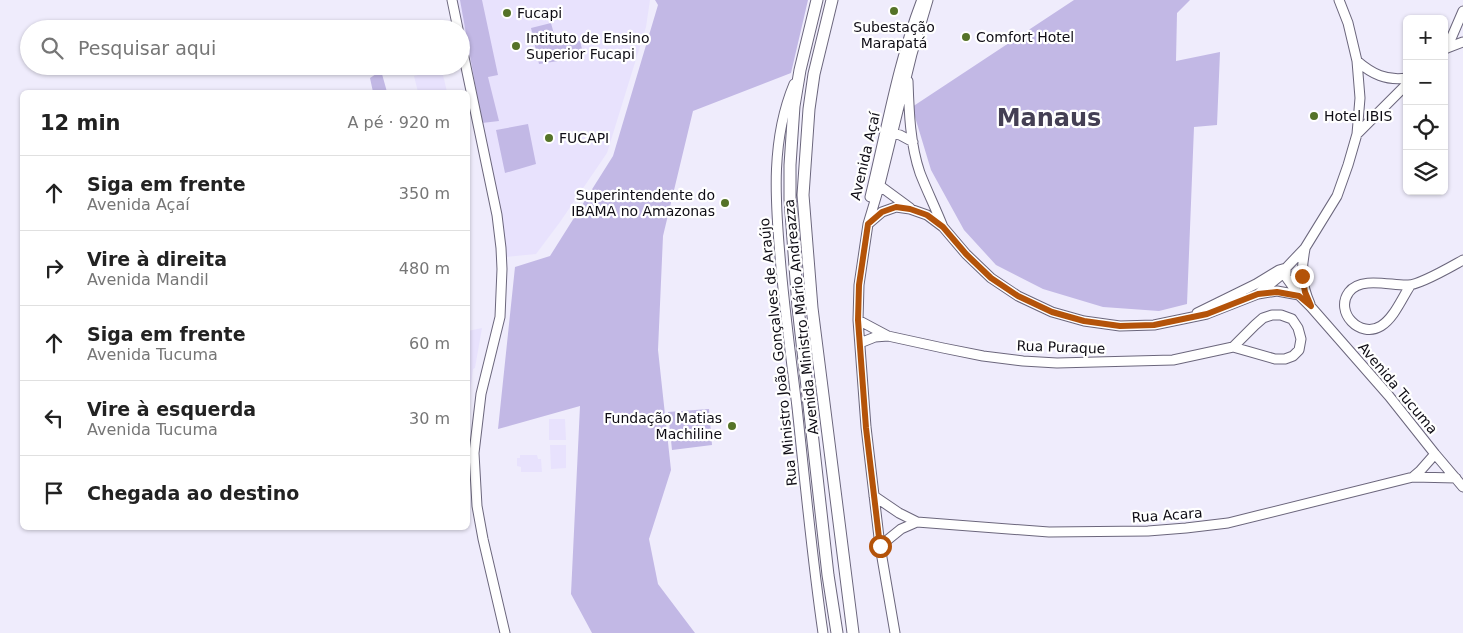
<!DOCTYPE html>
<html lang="pt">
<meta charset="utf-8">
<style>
:root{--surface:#fff;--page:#f2f2f2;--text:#222;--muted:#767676;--line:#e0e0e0}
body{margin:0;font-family:"DejaVu Sans",sans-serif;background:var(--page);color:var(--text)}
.controls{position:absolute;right:15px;top:15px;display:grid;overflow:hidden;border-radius:8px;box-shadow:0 1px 4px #0004}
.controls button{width:45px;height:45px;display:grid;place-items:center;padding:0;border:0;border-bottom:1px solid var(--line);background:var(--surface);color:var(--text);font:25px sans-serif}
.stop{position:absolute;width:15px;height:15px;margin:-11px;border:4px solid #b45309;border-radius:50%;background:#fff}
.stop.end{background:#b45309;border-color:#fff;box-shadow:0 1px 5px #0008}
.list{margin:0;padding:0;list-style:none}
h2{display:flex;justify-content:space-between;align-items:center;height:65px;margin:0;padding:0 20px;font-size:21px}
h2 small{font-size:16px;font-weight:400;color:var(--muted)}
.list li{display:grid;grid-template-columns:32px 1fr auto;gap:15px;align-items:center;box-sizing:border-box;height:75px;padding:0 20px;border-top:1px solid var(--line)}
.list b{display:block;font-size:19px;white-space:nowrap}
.list p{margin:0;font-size:16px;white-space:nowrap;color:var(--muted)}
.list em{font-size:16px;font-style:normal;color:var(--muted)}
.icon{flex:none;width:28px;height:28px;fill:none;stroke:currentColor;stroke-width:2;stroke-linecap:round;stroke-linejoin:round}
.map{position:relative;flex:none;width:1463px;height:633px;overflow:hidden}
.search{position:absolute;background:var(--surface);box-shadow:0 1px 4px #0004;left:20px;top:20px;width:450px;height:55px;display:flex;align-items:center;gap:12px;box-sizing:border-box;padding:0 18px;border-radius:28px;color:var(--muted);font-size:19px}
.panel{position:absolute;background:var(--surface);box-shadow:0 1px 4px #0004;left:20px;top:90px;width:450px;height:440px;border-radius:8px}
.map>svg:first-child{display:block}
.built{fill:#e8e2fd}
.green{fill:#c2b8e5}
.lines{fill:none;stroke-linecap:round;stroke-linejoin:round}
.minor-casing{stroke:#6b667c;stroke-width:11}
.major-casing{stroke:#6b667c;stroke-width:13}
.minor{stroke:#fff;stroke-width:9}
.major{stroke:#fff;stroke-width:11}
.route{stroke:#b45309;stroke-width:6}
.poi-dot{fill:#557328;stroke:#fff;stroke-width:2}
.labels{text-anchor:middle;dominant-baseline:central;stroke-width:4.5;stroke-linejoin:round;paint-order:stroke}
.poi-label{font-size:14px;fill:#0f0d15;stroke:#fff;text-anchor:start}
.street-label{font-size:14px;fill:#0f0d15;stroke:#fff}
.town-label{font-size:24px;font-weight:bold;fill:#443f54;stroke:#fff}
</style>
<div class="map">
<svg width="1463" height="633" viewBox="0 0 1463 633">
<rect width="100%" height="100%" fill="#efecfc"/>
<!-- built -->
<path class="built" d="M457 0H650L646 27 607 153 560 222 536 254 506 257 504 232Z
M441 66 447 92H418L414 76 430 72V67Z
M482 328 475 368 473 369 468 409V331Z
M549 419H565L566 440H549Z
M550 445H566V468L551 469Z
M520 455H537L538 459H541L542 472H521V467L517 466V458H520Z"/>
<!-- green -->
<path class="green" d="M460 0H482L498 75 488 77 499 121 482 123Z
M655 0H808L791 73 693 111 663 236 658 350 671 470 649 539 658 584 695 633H592L571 594 580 406 498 429 515 267 550 256 613 156 658 5Z
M1074 0H1190L1177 13 1176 61 1220 52 1217 125 1194 127 1187 304 1159 311 1103 307 1043 289 996 265 964 230 931 170 912 107Z
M551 23 557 45 580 41 584 57 539 64 531 28Z
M376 74H382L387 92H373L370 78Z
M528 124 536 164 505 173 496 130Z
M709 409 712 445 672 450 668 412Z"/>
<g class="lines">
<defs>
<path id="minor" d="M452 0 458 29
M461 43 497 215 501 248 502 269 500 317 481 394 474 453 477 506 483 539 505 633
M1447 48 1463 42
M1444 50 1447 48 1463 11
M1357 61C1372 74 1386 81 1407 78
M908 81C909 111 910 144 920 173 927 191 936 209 943 227
M794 84C771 139 775 198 780 256 784 306 791 357 797 407 805 482 812 558 823 633
M887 132 900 135 913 142
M1357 134 1407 84
M876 183 910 208
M870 197C886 132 897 65 921 2
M868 224 882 212 896 207 910 209 927 215 943 227 966 254 991 278 1018 296 1052 312 1084 321 1120 326 1154 325 1207 314 1258 294 1280 276 1286 268 1305 248 1337 196 1348 165 1357 134 1360 98 1357 61 1348 23 1339 0
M1305 249C1301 270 1301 283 1310 304
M1286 269V277L1299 295 1311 307 1389 396 1435 454 1463 487
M1410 286C1402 298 1394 318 1381 326 1360 339 1334 312 1349 292 1361 276 1392 286 1408 285 1420 285 1452 266 1463 260
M1258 294 1277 291 1299 295
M1197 313 1256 284 1279 270 1286 268
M858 320 888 336 943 348 983 356 1023 361 1057 363 1173 360 1233 347 1275 359H1285L1293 356 1299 350 1301 339 1298 328 1292 319 1281 315H1272L1263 318 1255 325 1233 347
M860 343 875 337 888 336
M1413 477 1420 471 1435 454
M874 496 899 513 917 522 1049 532 1148 531 1186 528 1228 523 1413 477 1456 478
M880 546 901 529 917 522
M895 633 880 546 866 427 858 320 859 285 868 224 880 184 912 54 928 0"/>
<path id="major" d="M817 0 800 70 794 106 790 165V199L798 307 828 575 837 633
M832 0 814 74 809 109 803 195 812 308 853 633"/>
</defs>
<!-- minor casing -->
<use href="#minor" class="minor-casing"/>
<!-- major casing -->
<use href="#major" class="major-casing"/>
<!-- minor -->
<use href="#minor" class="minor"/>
<!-- major -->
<use href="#major" class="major"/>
</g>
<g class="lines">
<!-- route -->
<path class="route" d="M880 546 866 428 858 320 859 285 868 224 882 212 896 207 910 209 927 215 943 227 966 254 991 278 1018 296 1052 312 1084 321 1120 326 1154 325 1207 314 1258 294 1277 292 1299 296 1311 306 1305 292 1302 276"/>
</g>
<!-- markers -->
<g class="poi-dot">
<circle cx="894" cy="11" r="5"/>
<circle cx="507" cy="13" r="5"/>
<circle cx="966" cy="37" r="5"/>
<circle cx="516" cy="46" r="5"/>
<circle cx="1314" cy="116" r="5"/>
<circle cx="549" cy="138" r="5"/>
<circle cx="725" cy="203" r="5"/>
<circle cx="732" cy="426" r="5"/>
</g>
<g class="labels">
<!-- poi labels -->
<g class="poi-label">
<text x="517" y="13">Fucapi</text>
<text x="894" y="27" text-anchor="middle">Subestação<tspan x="894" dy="16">Marapatá</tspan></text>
<text x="976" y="37">Comfort Hotel</text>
<text x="526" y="38">Intituto de Ensino<tspan x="526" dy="16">Superior Fucapi</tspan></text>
<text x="1324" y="116">Hotel IBIS</text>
<text x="559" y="138">FUCAPI</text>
<text x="715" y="195" text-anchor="end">Superintendente do<tspan x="715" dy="16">IBAMA no Amazonas</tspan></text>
<text x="722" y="418" text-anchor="end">Fundação Matias<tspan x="722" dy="16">Machiline</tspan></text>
</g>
<!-- street labels -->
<g class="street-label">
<text transform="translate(865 156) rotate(-77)">Avenida Açaí</text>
<text transform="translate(801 317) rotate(-96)">Avenida Ministro Mário Andreazza</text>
<text transform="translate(1061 347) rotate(2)">Rua Puraque</text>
<text transform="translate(778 352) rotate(-96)">Rua Ministro João Gonçalves de Araújo</text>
<text transform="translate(1398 388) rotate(50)">Avenida Tucuma</text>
<text transform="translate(1167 515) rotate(-4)">Rua Acara</text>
</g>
<!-- town labels -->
<g class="town-label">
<text x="1049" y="118">Manaus</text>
</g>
</g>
</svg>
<div class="controls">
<button>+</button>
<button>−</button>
<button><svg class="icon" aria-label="locate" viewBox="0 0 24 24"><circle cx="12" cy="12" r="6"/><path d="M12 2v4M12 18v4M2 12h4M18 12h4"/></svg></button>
<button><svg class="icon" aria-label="layers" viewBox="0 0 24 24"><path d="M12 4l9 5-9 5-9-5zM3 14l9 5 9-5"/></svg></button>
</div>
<div class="stop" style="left:880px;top:546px"></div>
<div class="stop end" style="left:1302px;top:276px"></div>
<div class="search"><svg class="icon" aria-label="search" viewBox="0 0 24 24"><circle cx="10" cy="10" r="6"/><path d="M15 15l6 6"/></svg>Pesquisar aqui</div>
<section class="panel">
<h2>12 min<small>A pé · 920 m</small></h2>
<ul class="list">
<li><svg class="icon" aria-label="ahead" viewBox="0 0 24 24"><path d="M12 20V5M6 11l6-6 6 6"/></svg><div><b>Siga em frente</b><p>Avenida Açaí</p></div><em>350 m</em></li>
<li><svg class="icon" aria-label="right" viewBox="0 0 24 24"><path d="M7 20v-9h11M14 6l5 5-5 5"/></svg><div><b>Vire à direita</b><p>Avenida Mandil</p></div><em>480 m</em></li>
<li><svg class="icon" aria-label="ahead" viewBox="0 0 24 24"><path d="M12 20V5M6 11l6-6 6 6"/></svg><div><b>Siga em frente</b><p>Avenida Tucuma</p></div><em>60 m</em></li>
<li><svg class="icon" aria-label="left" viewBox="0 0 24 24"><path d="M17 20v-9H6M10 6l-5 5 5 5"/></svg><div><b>Vire à esquerda</b><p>Avenida Tucuma</p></div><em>30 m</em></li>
<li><svg class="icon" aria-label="arrive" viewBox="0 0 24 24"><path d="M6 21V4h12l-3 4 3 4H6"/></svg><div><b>Chegada ao destino</b></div></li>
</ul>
</section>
</div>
